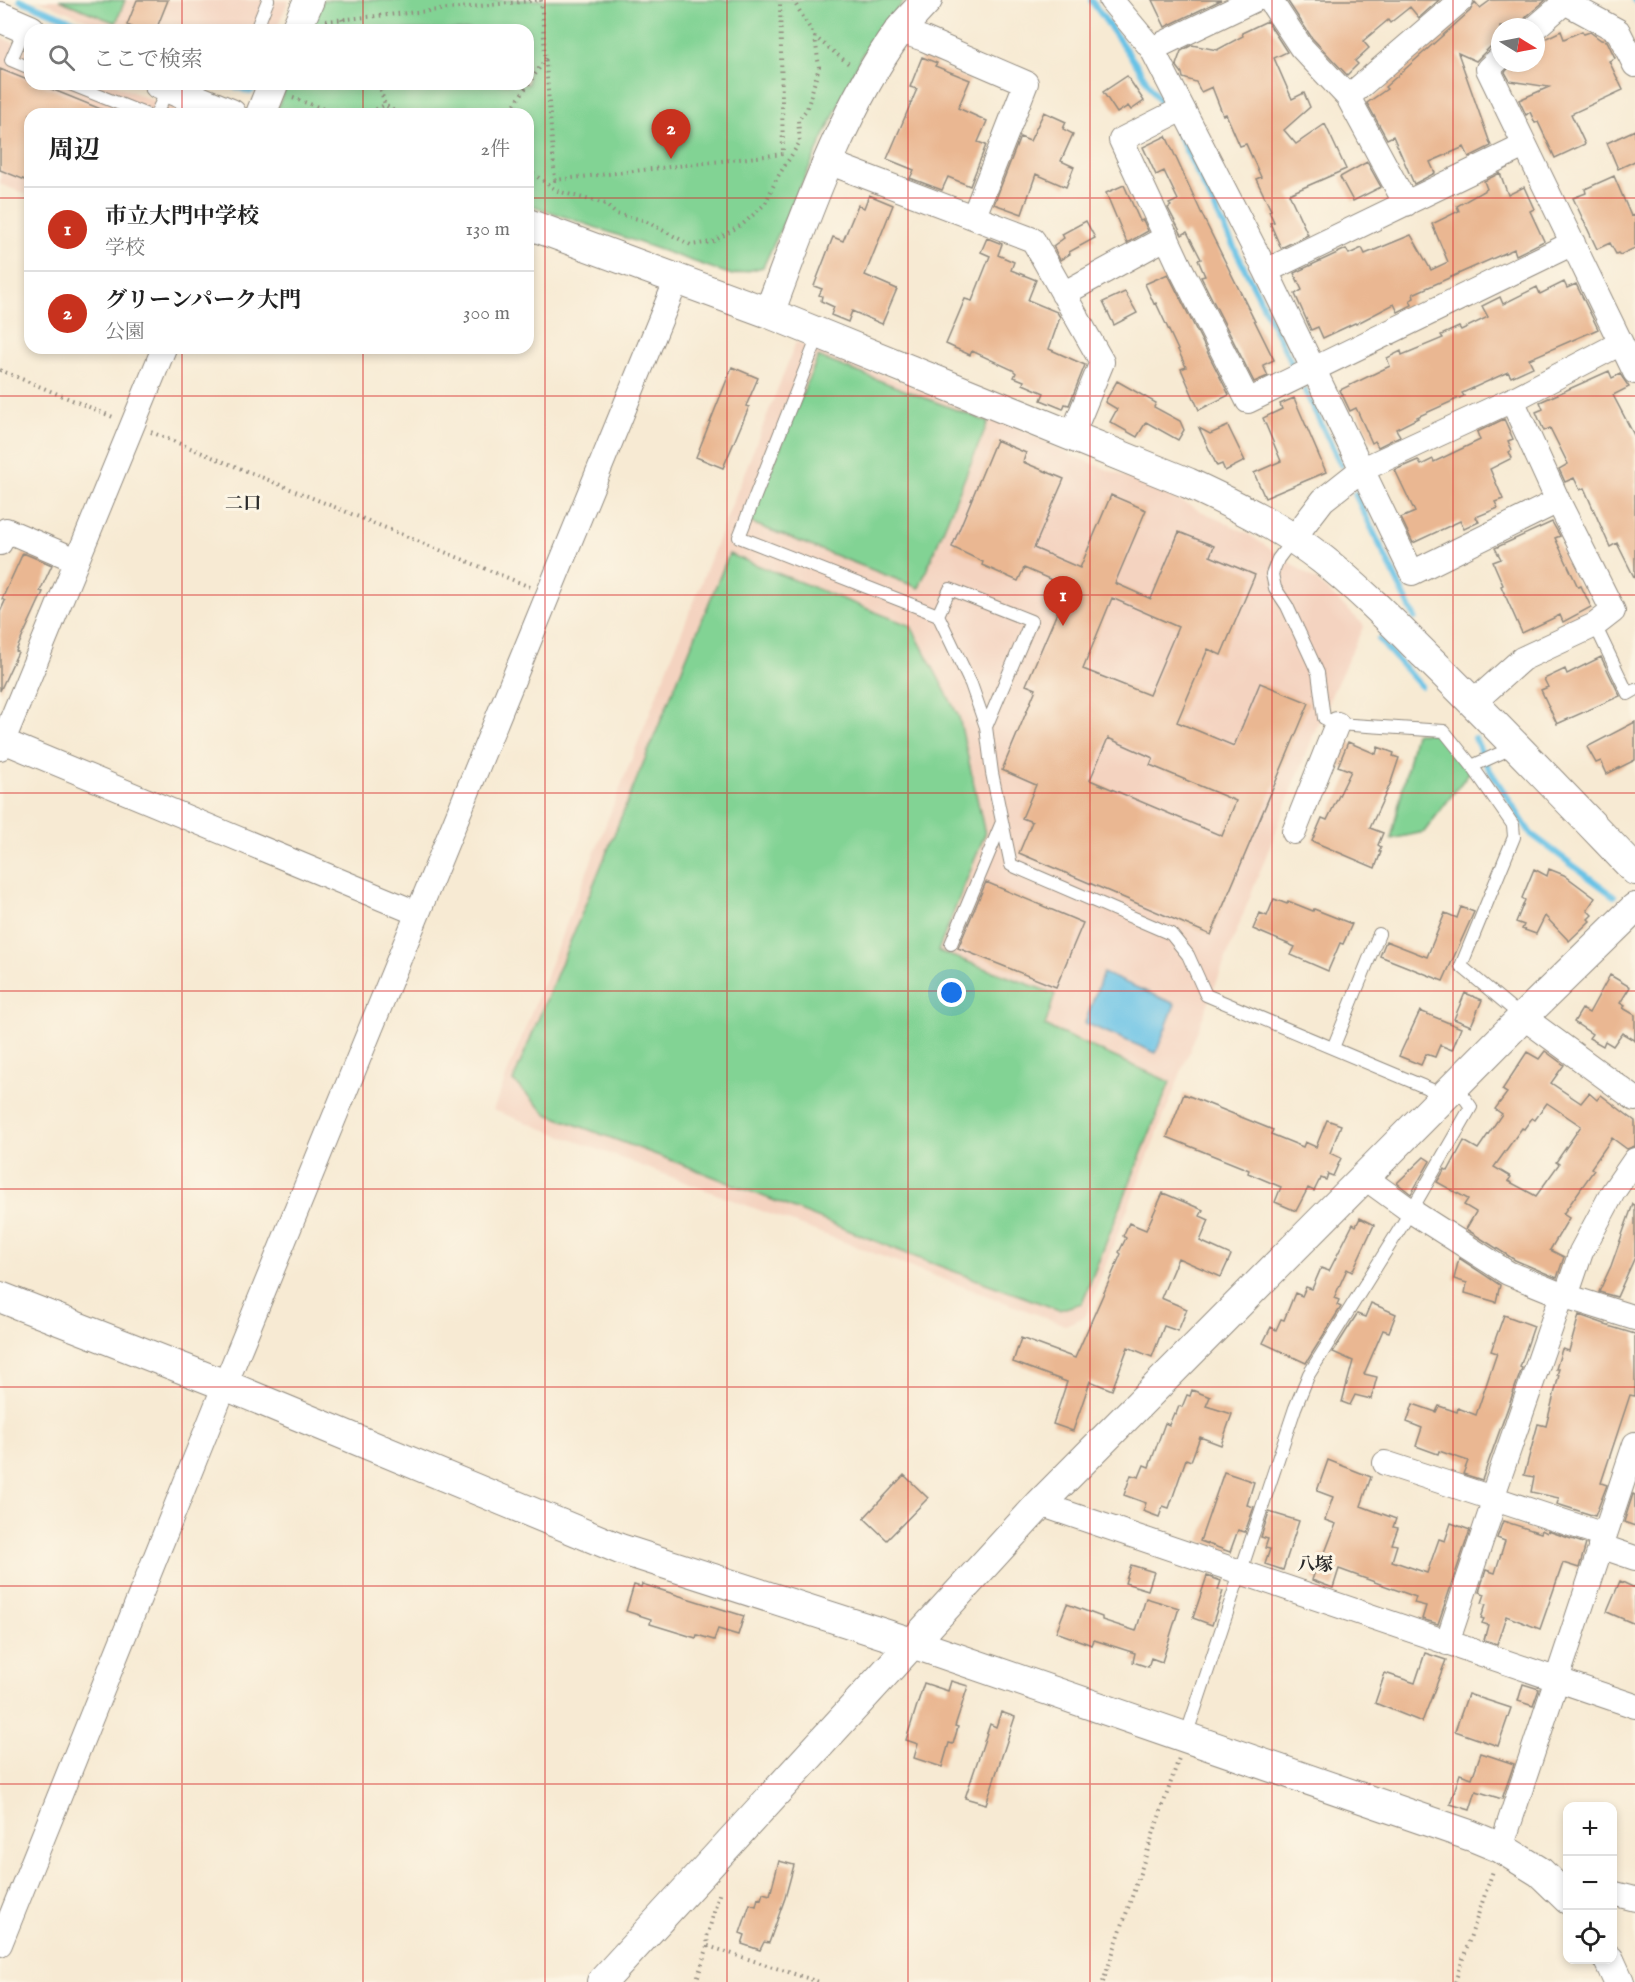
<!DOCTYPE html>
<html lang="ja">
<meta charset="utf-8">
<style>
:root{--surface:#fff;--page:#f2f2f2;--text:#222;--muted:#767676;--line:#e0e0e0;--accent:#c8321e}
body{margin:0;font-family:"IM FELL English","Noto Serif JP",serif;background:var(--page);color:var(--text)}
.controls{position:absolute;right:18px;bottom:18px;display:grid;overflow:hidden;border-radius:12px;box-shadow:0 3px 9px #0003}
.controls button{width:54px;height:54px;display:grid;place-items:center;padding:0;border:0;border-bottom:2px solid var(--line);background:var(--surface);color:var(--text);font:30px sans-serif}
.compass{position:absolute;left:1491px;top:18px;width:54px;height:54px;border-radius:50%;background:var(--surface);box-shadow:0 3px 9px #0003;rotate:100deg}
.you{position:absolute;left:952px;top:993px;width:21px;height:21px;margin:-15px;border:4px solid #fff;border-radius:50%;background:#1a73e8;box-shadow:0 0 0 9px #1a73e833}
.badge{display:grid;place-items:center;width:39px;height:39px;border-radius:50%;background:var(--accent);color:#fff;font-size:20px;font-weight:700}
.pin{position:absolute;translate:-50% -50px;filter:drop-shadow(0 2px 3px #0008)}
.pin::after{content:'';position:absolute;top:32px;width:21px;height:18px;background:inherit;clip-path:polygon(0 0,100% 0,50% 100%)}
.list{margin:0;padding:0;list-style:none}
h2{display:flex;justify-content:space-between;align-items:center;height:78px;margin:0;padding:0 24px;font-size:26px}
h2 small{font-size:20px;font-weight:400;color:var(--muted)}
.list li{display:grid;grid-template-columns:39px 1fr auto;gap:18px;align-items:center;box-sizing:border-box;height:84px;padding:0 24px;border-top:2px solid var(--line)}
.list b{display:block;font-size:22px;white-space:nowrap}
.list p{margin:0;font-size:20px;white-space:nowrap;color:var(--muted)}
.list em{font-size:20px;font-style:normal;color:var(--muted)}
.icon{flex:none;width:33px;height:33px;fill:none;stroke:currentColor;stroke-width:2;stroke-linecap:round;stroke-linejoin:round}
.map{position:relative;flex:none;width:1635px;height:1982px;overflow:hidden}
.search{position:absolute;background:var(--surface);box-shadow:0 3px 9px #0003;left:24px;top:24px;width:510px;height:66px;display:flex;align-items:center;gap:15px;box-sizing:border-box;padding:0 21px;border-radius:18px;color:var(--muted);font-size:22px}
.panel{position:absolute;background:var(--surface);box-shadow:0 3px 9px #0003;left:24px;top:108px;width:510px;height:246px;border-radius:18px}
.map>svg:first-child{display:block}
.built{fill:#f4d3c0}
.green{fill:#82d394;stroke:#567f60;stroke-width:1.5}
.water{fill:#68c2e6;stroke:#4a7688;stroke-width:1.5}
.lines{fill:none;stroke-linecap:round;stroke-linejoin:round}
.stream{stroke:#68c2e6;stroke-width:6}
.building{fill:#eab792;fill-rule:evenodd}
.service-casing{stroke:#918a7f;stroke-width:14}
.minor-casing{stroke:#918a7f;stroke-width:26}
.tertiary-casing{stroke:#918a7f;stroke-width:32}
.path{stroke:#918a7f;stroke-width:4;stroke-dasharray:1.5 4.5;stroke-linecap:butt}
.service{stroke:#fff;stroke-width:12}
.minor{stroke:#fff;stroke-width:24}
.tertiary{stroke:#fff;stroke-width:30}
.grid{fill:none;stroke:#d62828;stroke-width:1.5;stroke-opacity:0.55}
.labels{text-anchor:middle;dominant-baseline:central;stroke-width:6;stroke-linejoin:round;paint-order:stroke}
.neighbourhood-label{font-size:18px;font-weight:bold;fill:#2b2b2b;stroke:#fcf5e5}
</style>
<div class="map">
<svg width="1635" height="1982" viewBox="0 0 1635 1982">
<rect width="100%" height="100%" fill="#fcf5e5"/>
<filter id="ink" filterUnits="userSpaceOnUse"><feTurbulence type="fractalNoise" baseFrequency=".0167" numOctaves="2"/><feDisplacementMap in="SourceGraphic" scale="12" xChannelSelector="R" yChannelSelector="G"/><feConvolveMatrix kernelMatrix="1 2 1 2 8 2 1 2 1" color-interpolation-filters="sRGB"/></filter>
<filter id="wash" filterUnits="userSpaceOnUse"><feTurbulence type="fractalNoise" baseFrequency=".008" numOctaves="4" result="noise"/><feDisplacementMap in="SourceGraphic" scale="24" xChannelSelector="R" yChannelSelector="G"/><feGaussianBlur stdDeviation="1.35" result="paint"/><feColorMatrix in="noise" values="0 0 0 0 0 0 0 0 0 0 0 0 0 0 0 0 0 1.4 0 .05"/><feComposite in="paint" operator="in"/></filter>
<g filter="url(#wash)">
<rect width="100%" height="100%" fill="#f7ead3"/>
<!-- built -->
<path class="built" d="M39 0H289L276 30H111Z
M0 37 30 50V84H113L186 114H30V196L0 184Z
M796 342 1006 422 1071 455 1149 486 1247 533 1317 581 1364 625 1318 724 1085 1317 1065 1325 493 1110Z"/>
<!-- green -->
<path class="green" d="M59 0H125L116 23Z
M323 0H905L862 55 763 267 732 275 528 204V114H275L287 84H528V30H310Z
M818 357 988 422 919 588 749 522Z
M729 554 911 626 959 717 985 834 938 951 1055 994 1045 1026 1170 1082 1082 1303 1059 1310 918 1258 689 1167 547 1114 513 1081Z
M1415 733H1438L1471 770 1424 832 1391 839Z"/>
<!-- water -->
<path class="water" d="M1103 973 1175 1004 1156 1053 1085 1023Z"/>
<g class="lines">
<!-- stream -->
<path class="stream" d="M20 0 95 30
M1091 0 1138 67 1163 107
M1634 0 1635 1
M229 84 250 92 260 84
M1176 130 1293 366
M1305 391 1341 465
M1355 494 1415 618
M1379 640 1421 686
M1475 738 1488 767 1531 834 1614 896"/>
</g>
<g id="blocks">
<!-- building -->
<path class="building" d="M137 0H168L156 30H139L127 25Z
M1152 0H1221L1165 27Z
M1287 0H1439L1419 18 1410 7 1390 23 1388 20 1363 41 1369 48 1355 61 1358 64 1347 75 1312 38Z
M1491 0H1546L1527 16 1519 27H1500V42L1490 47 1476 61 1458 53 1491 146 1469 157 1464 147 1430 162 1435 173 1414 184 1393 136 1387 139 1367 103 1387 89 1385 87 1470 11 1475 2 1480 8Z
M1267 21 1287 52 1274 58 1292 99 1304 93 1310 107 1284 130 1296 144 1325 124 1346 169 1289 194 1308 235 1281 248 1270 223 1274 222 1269 211 1271 210 1256 179 1261 177 1246 144 1240 146 1226 114 1223 115 1212 87 1201 92 1196 82 1183 78 1182 73 1176 65 1181 51 1192 45 1217 50 1243 36 1242 33Z
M1561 31 1564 39 1582 31 1584 34 1590 32 1601 40 1607 41 1615 58 1609 61 1623 90 1571 114 1585 144 1555 158 1538 122 1535 123 1530 112 1526 115 1519 100 1549 87 1510 81 1505 72 1513 63H1536V43Z
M922 57 937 63 935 66 970 80 958 108 987 121 978 142 986 145 970 186 948 177 942 190 910 178 914 170 887 159 917 89 910 87Z
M0 69 30 81V84H39L113 114H30V182L0 170Z
M1127 76 1144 101 1131 110 1128 106 1117 113 1103 92Z
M1044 112 1066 122 1063 129 1073 134 1061 161 1074 167 1066 187 1036 174 1022 214 994 204 1020 137 1030 141Z
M1635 130V161L1618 169 1607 143Z
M1166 136 1206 223 1274 360 1263 365 1268 376 1254 382 1201 277 1205 276 1198 260 1201 259 1187 232 1182 235 1168 208 1171 206 1169 204 1178 200 1164 171 1156 175 1143 147Z
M1367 162 1381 187 1353 201 1340 177Z
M1500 173 1508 195 1524 187 1534 209 1530 211 1544 241 1516 255 1514 249 1413 294 1414 298 1410 300 1412 305 1398 312 1394 304 1356 324 1355 323 1323 338 1318 327 1311 330 1295 294 1302 290 1294 273 1346 249 1349 254 1362 248 1365 254 1411 235 1431 270 1448 262 1432 224 1459 211 1457 206 1487 189 1484 181Z
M1614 176 1631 216 1635 215V248L1620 255 1618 253 1616 254 1610 243 1597 249 1573 198 1586 193 1585 189Z
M1124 185 1140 221 1143 220 1148 231 1127 243 1106 193Z
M869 195 893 205 865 275 897 289 882 324 852 311 848 322 831 315 834 307 821 301 822 296 819 295 822 289 814 286 833 237 843 241 858 205 864 208Z
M1086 221 1095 238 1069 252 1070 254 1060 260 1053 246 1064 238 1062 234Z
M987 238 1002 244 998 255 1014 262 1011 270 1036 280 1028 300 1057 312 1060 317 1049 349 1085 365 1069 405 1065 404 1063 409 1041 400 1044 393 1023 384 1024 381 1014 377 1016 373 1013 370 972 351 970 355 946 344 965 299 972 301 990 256 981 252Z
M1168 274 1229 395 1199 410 1181 369 1186 367 1156 303 1154 304 1145 284Z
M1564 282 1567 288 1576 284 1598 329 1529 359 1533 367 1511 377 1508 372 1462 393 1464 396 1417 417 1418 418 1396 429 1400 436 1378 447 1375 441 1372 443 1356 408 1350 411 1340 390 1390 366 1387 358 1401 351 1402 355 1443 338 1441 335 1459 327 1461 330 1488 317 1482 306 1500 297 1503 304 1537 287 1540 294Z
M1125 292 1137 313 1114 325 1103 302Z
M732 367 758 378 746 406 749 407 723 468 696 457Z
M1609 371 1612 378 1620 374 1629 387 1613 395 1635 437V579L1617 543 1610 547 1584 488 1580 490 1574 478 1565 482 1559 469 1568 464 1550 428 1544 431 1536 412 1543 409 1540 402Z
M1117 381 1156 403 1154 407 1180 421 1184 430 1178 440 1146 422 1137 437 1110 422 1117 409 1105 402Z
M1294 398 1326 472 1265 498 1254 473 1281 461 1263 418 1282 409 1280 404Z
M1504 419 1513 439 1508 441 1512 450 1509 452 1512 458 1490 469 1503 499 1495 502 1498 508 1476 517 1479 522 1464 529 1460 521 1413 543 1401 518 1415 512 1395 470 1418 460 1421 465 1433 459 1434 462 1480 440 1477 432Z
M1228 426 1245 461 1225 471 1222 464 1217 466 1199 428 1210 434Z
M996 440 1026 453 1023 462 1064 479 1034 548 1080 568 1111 495 1146 510 1115 583 1151 599 1179 532 1214 546 1210 556 1255 575 1221 655 1208 649 1177 722 1234 746 1260 683 1309 703 1211 935 1019 853 1032 822 1022 818 1036 785 1002 770 1036 689 1026 685 1068 587 1024 568 1018 581 982 565 983 562 952 547ZM1112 598 1178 627 1149 695 1083 669ZM1108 738 1153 758 1150 765 1236 801 1222 836 1090 780Z
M1552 522 1560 536 1555 538 1578 587 1581 586 1591 607 1563 622 1560 615 1522 633 1501 586 1503 585 1493 562 1501 559 1495 548Z
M23 553 52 565 40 591 43 592 16 651 18 652 0 691V612L5 601 2 599Z
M1601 657 1620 696 1557 724 1541 690 1548 687 1544 679 1565 669 1567 674Z
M1635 722V760L1607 774 1601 761 1596 763 1587 747Z
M1348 742 1376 754 1378 747 1394 753 1393 756 1399 758 1391 782 1370 828 1383 833 1378 845 1381 847 1379 852H1381L1375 868 1312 841 1322 818 1327 820 1351 771 1338 766Z
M1534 869 1547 876 1549 869 1564 875 1595 898 1587 910 1592 915 1588 919 1590 921 1569 941 1545 916 1536 934 1522 929 1524 925 1516 922 1525 900 1522 898Z
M986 882 1083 923 1056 987 958 948Z
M1274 899 1287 904 1288 901 1313 911 1314 909 1352 924 1343 944 1340 943 1328 971 1291 955 1295 947 1253 929 1260 913 1267 916Z
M1461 907 1474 912 1443 981 1380 956 1386 941 1427 957 1445 913 1457 918Z
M1610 975 1630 987 1620 1003 1625 1006 1623 1008 1635 1015V1041L1622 1033 1613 1046 1605 1041 1603 1046 1589 1038 1592 1034 1574 1022 1582 1009 1589 1013Z
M1465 993 1482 1000 1471 1026 1454 1019Z
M1420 1011 1461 1028 1452 1050 1440 1045 1435 1057 1426 1054 1421 1065 1399 1056Z
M1545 1051 1564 1065 1551 1083 1581 1103 1589 1093 1597 1100 1601 1095 1635 1121V1146L1627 1149 1612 1138 1591 1168 1594 1170 1563 1214 1569 1218 1550 1250 1564 1257 1557 1278 1515 1260 1466 1229 1476 1212 1464 1205 1468 1199 1437 1182 1445 1169 1448 1171 1464 1141 1478 1149 1502 1114 1495 1109 1507 1093 1502 1090 1527 1052 1539 1059ZM1547 1103 1581 1126 1556 1162 1559 1164 1536 1196 1508 1181 1511 1177 1494 1167 1522 1128 1524 1129 1532 1118 1535 1120Z
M1184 1094 1273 1130 1271 1134 1303 1147 1305 1142 1316 1147 1327 1120 1341 1125 1330 1153 1341 1158 1333 1176 1328 1174 1326 1180 1321 1178 1320 1181H1319L1314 1191 1308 1188 1296 1211 1275 1202 1281 1187 1248 1173 1249 1170 1167 1137Z
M1424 1157 1430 1161 1411 1194 1397 1183Z
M1163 1193 1203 1210 1200 1216 1209 1220 1200 1241 1231 1255 1221 1277 1178 1258 1161 1298 1187 1309 1178 1331 1164 1326 1152 1357 1128 1347 1112 1390 1090 1381 1073 1431 1053 1424 1067 1382 1013 1362 1021 1338 1075 1358 1121 1254 1119 1252 1126 1238 1123 1236 1129 1223 1146 1230Z
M1633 1204 1635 1205V1257L1617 1297 1599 1292 1611 1266Z
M1360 1218 1374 1225 1352 1272 1347 1269 1334 1298 1339 1300 1337 1305 1341 1307 1306 1363 1263 1343 1271 1327 1276 1330 1281 1319 1284 1320 1295 1293 1302 1296 1306 1287 1312 1289 1321 1268 1329 1271 1353 1224 1356 1226Z
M1459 1258 1500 1285 1496 1302 1465 1293 1467 1283 1454 1279Z
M1371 1303 1396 1314 1389 1332 1383 1330 1364 1374 1377 1377 1371 1399 1355 1395 1350 1405 1342 1402 1353 1361 1333 1352 1357 1314 1365 1317Z
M1504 1315 1534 1326 1520 1367 1522 1368 1482 1480 1463 1474 1468 1461 1439 1451 1438 1454 1416 1446 1422 1428 1407 1422 1413 1404 1436 1412 1439 1406 1457 1412 1458 1408 1476 1415 1497 1353 1491 1351Z
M1579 1315 1605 1324V1325L1635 1334V1396L1630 1395 1601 1483 1607 1485 1595 1516 1557 1504 1559 1498 1531 1492 1534 1477 1524 1475 1538 1424 1546 1426 1559 1375H1557L1559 1369H1556L1562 1349 1569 1351Z
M1192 1390 1210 1397 1206 1406 1232 1414 1221 1445 1200 1437 1191 1461 1186 1459 1169 1508 1163 1506 1159 1517 1143 1511 1146 1503 1124 1495 1131 1475 1139 1477 1144 1465 1149 1467 1165 1423 1169 1425 1174 1413 1176 1414 1179 1406 1182 1407 1187 1395 1190 1396Z
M1328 1460 1371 1477 1361 1506 1396 1519 1393 1527 1398 1528 1392 1544 1397 1545 1392 1561 1427 1573 1439 1539 1445 1541 1451 1523 1470 1530 1438 1624 1422 1619 1426 1606 1414 1603 1416 1597 1339 1569 1333 1588 1312 1580 1321 1554 1324 1555 1336 1524 1325 1520 1333 1497 1317 1491Z
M1224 1472 1254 1482 1247 1505 1254 1507 1245 1532 1238 1530 1230 1552 1200 1541Z
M904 1475 928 1498 887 1540 864 1518Z
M1633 1494 1635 1495V1526L1624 1522Z
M1269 1512 1299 1521 1283 1570 1265 1564 1270 1549 1265 1548 1268 1539 1261 1537Z
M1503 1521 1541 1533 1542 1530 1547 1533 1548 1531 1586 1544 1579 1568 1563 1563 1540 1629 1506 1616 1497 1644 1484 1640 1488 1625 1482 1623 1484 1619 1481 1618 1486 1604 1482 1603 1485 1594 1479 1592 1486 1570 1495 1573 1505 1541 1497 1538Z
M1131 1565 1154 1572 1148 1590 1125 1583Z
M1207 1576 1221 1581 1218 1590 1223 1591 1212 1625 1193 1618Z
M1620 1581 1635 1588V1624L1607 1612Z
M642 1584 744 1616 738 1635 718 1629 714 1640 697 1635 696 1638 650 1624 651 1619 626 1611 634 1585 641 1587Z
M1146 1598 1179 1608 1162 1662 1151 1658 1148 1667 1133 1662 1135 1653 1094 1640 1092 1645 1056 1632 1067 1604 1102 1617V1620L1136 1631Z
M1425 1653 1446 1660 1422 1722 1375 1703 1385 1673 1415 1683Z
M951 1681 968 1686 955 1726 958 1727 953 1744 949 1743 942 1767 914 1758 918 1744 906 1740 924 1683 948 1691Z
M1523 1684 1539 1689 1533 1706 1518 1701Z
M1468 1694 1511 1708 1498 1746 1455 1731Z
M1001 1712 1015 1717 986 1804 965 1798 990 1724 996 1727Z
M1481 1753 1514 1764 1502 1799 1476 1791 1470 1810 1450 1804 1460 1774 1472 1778Z
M779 1861 794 1865 785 1898 769 1943 764 1942 760 1950 742 1944 745 1935 740 1933 750 1904 756 1906 758 1898 761 1899 763 1893 770 1895Z"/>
</g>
</g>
<g filter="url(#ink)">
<use href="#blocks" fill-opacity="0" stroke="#918a7f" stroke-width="1.5"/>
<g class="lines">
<defs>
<path id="service" d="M25 28 11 60 30 68
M256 30 268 0
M70 84 145 114
M156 114 168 89
M819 334 739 537 938 615 950 589 1031 621 986 727 971 684 938 615
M1293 539 1278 559 1272 574 1275 588 1287 606 1318 673 1324 718 1337 724 1444 731 1472 766 1513 825 1514 837 1461 966 1522 1017
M1595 625 1628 694 1635 690
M986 727 992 773 1011 865 1171 934 1188 955 1206 995 1444 1095
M1472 766 1503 752 1514 745
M951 944 1002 822
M1333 1048 1379 934
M1186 1736 1295 1408 1309 1374 1411 1211 1471 1107 1456 1086"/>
<path id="minor" d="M1111 0 1152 49 1266 271 1412 573 1558 501
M1270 0 1301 47 1348 97 1406 204
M1561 0 1618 31 1635 65
M1536 27 1564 3
M900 31 924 39 1026 83 974 216
M1152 49 1254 0
M1500 58 1488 69 1635 372
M1348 97 1461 0
M1182 109 1121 140 1182 271 1248 401 1573 243
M828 162 1033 240 1102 362 1072 435
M1266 271 1524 146
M1063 294 1167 237
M1293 539 1323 500 1361 470 1512 400 1621 343
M0 543 6 530 76 560
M1474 702 1522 659 1595 625 1613 611 1558 501 1512 400
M3 741 417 913
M0 748 164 348
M1294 832 1337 724
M1523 1017 1635 1099
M1364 1177 1411 1211 1508 1273 1562 1295 1492 1498 1385 1463
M1562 1295 1635 1318
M1566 1296 1581 1252 1613 1192 1635 1160
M1040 1504 1635 1706
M1600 1546 1635 1558
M1447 1643 1491 1511 1492 1498 1604 1535
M1501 1848 1635 1444
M1612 1893 1635 1899
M0 1944 218 1402 677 279"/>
<path id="tertiary" d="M0 17 30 30
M296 30 309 0
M159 84 231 114
M261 114 273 84
M528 224 769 313 1188 483C1235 505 1281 527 1322 559 1359 588 1392 622 1425 655 1497 725 1566 798 1635 870
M769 313C804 221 841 111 899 31 908 20 918 10 927 0
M0 1297 225 1385 620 1549 912 1643 1472 1836 1501 1848 1540 1872 1568 1899
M1609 1960 1619 1982
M602 1982 1040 1504 1523 1017 1635 908"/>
</defs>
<!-- service casing -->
<use href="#service" class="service-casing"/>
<!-- minor casing -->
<use href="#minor" class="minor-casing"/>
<!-- tertiary casing -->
<use href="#tertiary" class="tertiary-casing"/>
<!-- path -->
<path class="path" d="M541 0 555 180 783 154 780 0
M793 0 815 37 849 64
M342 19 346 30
M326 21 541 0
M379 84 385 105 399 114
M293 98 338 114
M365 114 385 105
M508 114 546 58
M528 170 557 191 605 204 616 214 643 220 691 245 712 242 743 224 765 204 777 178 800 142 798 120 807 109 819 67 815 37
M0 370 113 417
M151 432 530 587
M708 1946 819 1982
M696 1982 708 1946 707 1937 720 1891
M1103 1982 1179 1758
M1455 1982 1493 1871"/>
<!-- service -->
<use href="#service" class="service"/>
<!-- minor -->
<use href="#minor" class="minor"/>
<!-- tertiary -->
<use href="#tertiary" class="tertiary"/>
</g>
</g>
<!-- grid -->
<path class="grid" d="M182 0V30M363 0V30M545 0V1982M727 0V1982M908 0V1982M1090 0V1982M1272 0V1982M1453 0V1982M182 84V114M363 84V114M0 198H30M528 198H1635M182 348V1982M363 348V1982M0 396H1635M0 595H1635M0 793H1635M0 991H1635M0 1189H1635M0 1387H1635M0 1586H1635M0 1784H1635"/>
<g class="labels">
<!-- neighbourhood labels -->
<g class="neighbourhood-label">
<text x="243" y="504">二口</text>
<text x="1315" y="1565">八塚</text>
</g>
</g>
</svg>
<div class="controls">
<button>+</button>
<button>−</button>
<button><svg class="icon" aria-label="locate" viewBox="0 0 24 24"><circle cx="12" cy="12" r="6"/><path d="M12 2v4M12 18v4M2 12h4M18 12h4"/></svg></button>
</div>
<svg class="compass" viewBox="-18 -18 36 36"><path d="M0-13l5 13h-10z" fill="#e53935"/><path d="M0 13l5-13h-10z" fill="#767676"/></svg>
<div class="you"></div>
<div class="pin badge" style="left:1063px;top:626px">1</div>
<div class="pin badge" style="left:671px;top:159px">2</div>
<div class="search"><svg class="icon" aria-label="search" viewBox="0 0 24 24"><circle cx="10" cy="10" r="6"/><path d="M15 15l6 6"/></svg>ここで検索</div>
<section class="panel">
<h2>周辺<small>2件</small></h2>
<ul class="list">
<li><span class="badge">1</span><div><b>市立大門中学校</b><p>学校</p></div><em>130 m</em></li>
<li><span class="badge">2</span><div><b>グリーンパーク大門</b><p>公園</p></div><em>300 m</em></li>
</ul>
</section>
</div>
